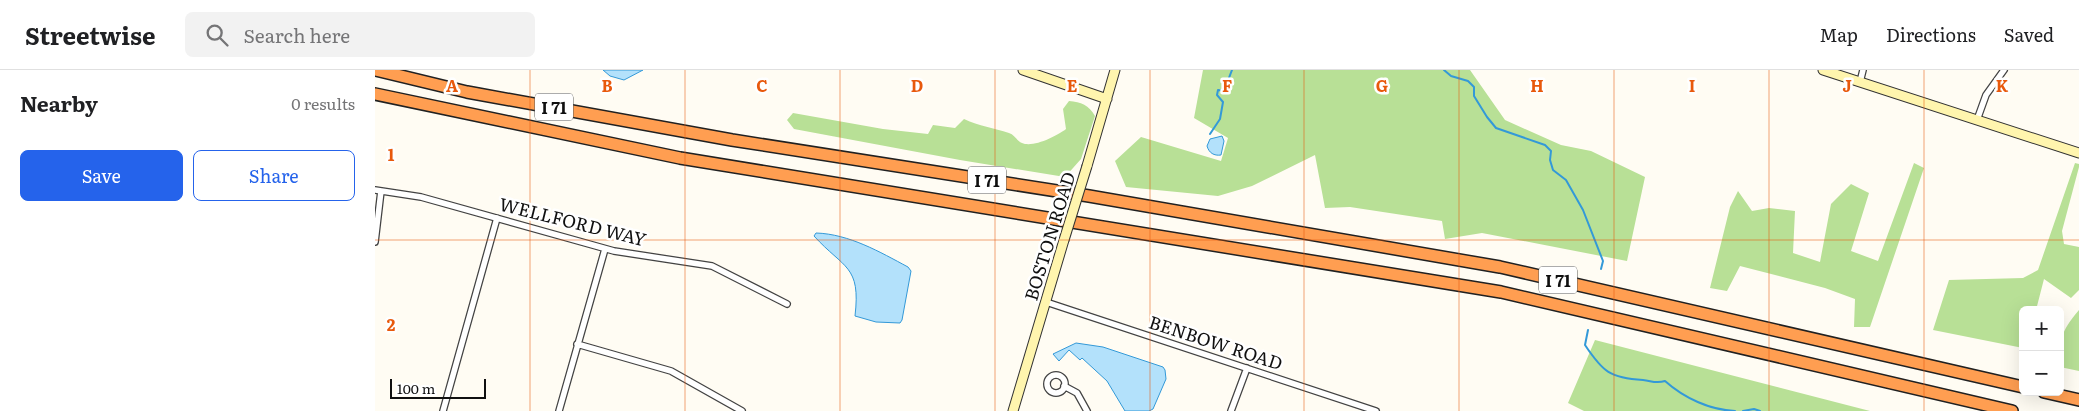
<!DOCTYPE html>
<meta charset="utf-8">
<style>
:root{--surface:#fff;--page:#f2f2f2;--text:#202124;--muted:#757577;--line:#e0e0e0;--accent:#2563eb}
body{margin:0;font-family:Literata,serif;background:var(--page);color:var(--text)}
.controls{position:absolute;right:15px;bottom:15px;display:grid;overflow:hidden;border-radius:8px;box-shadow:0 5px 20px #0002}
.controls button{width:45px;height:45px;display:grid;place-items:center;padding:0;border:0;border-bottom:1px solid var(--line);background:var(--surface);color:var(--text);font:25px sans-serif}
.scale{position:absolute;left:15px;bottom:12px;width:96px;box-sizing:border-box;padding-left:5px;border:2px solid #101010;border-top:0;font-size:14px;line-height:18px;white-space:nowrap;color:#101010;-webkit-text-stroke:4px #fff;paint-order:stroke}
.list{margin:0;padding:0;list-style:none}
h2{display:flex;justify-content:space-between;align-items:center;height:65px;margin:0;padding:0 20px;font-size:21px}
h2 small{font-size:16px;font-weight:400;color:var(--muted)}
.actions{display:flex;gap:10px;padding:15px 20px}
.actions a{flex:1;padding:11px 0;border:1px solid var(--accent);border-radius:8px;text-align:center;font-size:18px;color:var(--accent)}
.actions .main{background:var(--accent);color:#fff}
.icon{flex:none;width:28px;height:28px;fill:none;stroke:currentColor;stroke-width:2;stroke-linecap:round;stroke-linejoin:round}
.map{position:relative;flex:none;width:1704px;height:341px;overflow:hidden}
header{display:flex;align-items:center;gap:30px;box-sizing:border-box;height:70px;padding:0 25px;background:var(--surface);border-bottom:1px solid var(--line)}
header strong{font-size:24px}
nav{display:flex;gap:28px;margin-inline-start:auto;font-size:18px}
.search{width:350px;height:45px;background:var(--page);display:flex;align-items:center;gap:12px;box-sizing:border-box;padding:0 18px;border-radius:8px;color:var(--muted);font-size:19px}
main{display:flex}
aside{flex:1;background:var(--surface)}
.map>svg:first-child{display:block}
.forest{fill:#b8e096}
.water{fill:#b3e1fb;stroke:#3399d8}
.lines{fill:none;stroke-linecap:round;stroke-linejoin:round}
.stream{stroke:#3399d8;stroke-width:2}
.street-casing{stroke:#434343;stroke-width:8}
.secondary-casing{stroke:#323232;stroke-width:11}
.highway-casing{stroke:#212121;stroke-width:14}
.street{stroke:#fff;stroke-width:5.5}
.secondary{stroke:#fff5ae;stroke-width:9}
.highway{stroke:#ff9e51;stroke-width:11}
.secondary-bridge-casing{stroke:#323232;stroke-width:11;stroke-linecap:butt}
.secondary-bridge{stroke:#fff5ae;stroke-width:9}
.grid{fill:none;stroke:#e8590c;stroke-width:1;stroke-opacity:0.55}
.labels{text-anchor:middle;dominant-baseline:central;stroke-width:5;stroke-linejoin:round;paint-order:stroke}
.shield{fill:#fff;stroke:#585858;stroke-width:1}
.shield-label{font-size:16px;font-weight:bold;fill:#101010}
.street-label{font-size:18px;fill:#101010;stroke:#fff}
.grid-label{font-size:16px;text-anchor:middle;font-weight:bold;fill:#e8590c;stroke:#fff;stroke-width:5;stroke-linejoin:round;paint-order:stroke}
</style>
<header>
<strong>Streetwise</strong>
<div class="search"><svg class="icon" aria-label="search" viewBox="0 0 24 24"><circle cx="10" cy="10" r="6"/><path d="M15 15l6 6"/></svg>Search here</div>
<nav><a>Map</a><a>Directions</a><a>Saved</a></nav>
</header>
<main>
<aside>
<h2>Nearby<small>0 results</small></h2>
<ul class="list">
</ul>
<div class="actions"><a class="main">Save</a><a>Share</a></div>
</aside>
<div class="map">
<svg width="1704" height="341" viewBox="0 0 1704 341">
<rect width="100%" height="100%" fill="#fffcf3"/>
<!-- forest -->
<path class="forest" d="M828 0H1095L1130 50 1186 75 1216 81 1270 107 1252 191 1107 163 1070 169 1067 151 975 137 950 138 940 85 877 116 843 126 751 117 740 91 766 67 846 91 853 68 819 48Z
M694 31C706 32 714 35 720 46L706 89 690 107 585 90 419 59 412 50 418 43 508 59 553 64 558 55 580 58 589 49C604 56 619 58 634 63 640 65 642 71 647 73 658 78 682 66 691 59L688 39Z
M1539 93 1549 98 1495 257H1479L1480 229 1450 218 1365 196 1352 221 1335 218 1355 137 1363 121 1377 141 1394 138 1420 141 1418 183 1445 192 1456 134 1476 114 1494 123 1476 181 1503 191Z
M1700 93 1704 94V97L1687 161 1689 174 1704 177V220L1696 228 1669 209 1661 240H1648V278L1558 260 1574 210 1648 208 1663 200Z
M1704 240V301L1685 297C1685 268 1685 263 1704 240Z
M1220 270 1495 341H1209L1193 333Z"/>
<!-- water -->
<path class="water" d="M228 0H268L249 10 235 6Z
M847 66 849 71 846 85C839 86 834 83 832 76L835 69Z
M441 163C474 164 505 182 533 197L536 201 527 250 525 253 501 252 480 246C486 195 469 199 439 166Z
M701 273 728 277 788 297 790 300 791 309 778 339 774 341H750L732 311 707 288 705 290 694 280 684 291 678 284Z"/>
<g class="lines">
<!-- stream -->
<path class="stream" d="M1069 0 1076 6 1093 11 1099 17V26L1112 47 1121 58 1170 75 1176 81 1175 90 1178 100 1191 110 1208 140 1228 191 1226 199
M835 64 845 49 848 32 842 25 843 20 849 21 857 0
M1213 260 1210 275C1228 302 1235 308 1268 310 1277 311 1281 314 1290 311 1309 328 1335 340 1360 341
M1368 341 1379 339 1385 341"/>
<defs>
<path id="street" d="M1485 12 1488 0
M1602 50 1611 25 1629 0
M0 120 46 127 239 181 337 196 412 234
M0 172 6 121
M671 232 1001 341
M202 274 296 301 367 341
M672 314a9 9 0 1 1 18 0a9 9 0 1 1-18 0Z
M689 316 702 323 712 341
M68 341 122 148
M184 341 230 179
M856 341 872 298"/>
<path id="secondary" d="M648 0 732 29
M1448 0 1704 83
M712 96 740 0
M638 341 689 170"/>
<path id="highway" d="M1 0 92 22 357 70 714 126 1125 197 1648 317
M0 24 305 88 1126 222 1637 341
M1669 322 1704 330"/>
</defs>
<!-- street casing -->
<use href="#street" class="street-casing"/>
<!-- secondary casing -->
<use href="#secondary" class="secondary-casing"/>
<!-- highway casing -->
<use href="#highway" class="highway-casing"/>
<!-- street -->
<use href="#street" class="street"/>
<!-- secondary -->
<use href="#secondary" class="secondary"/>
<!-- highway -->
<use href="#highway" class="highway"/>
<defs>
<path id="secondary-bridge" d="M689 170 712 96"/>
</defs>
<!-- secondary-bridge casing -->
<use href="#secondary-bridge" class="secondary-bridge-casing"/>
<!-- secondary-bridge -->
<use href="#secondary-bridge" class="secondary-bridge"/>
</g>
<!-- grid -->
<path class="grid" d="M155 0V341M310 0V341M465 0V341M620 0V341M775 0V341M929 0V341M1084 0V341M1239 0V341M1394 0V341M1549 0V341M0 170H1704"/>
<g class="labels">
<!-- shield labels -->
<g class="shield">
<rect x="160" y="23.5" width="38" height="27" rx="4"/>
<rect x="593" y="96.5" width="38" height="27" rx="4"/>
<rect x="1164" y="196.5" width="38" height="27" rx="4"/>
</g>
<g class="shield-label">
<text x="179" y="37">I 71</text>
<text x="612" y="110">I 71</text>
<text x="1183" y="210">I 71</text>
</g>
<!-- street labels -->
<g class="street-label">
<text transform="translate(198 151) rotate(14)">WELLFORD WAY</text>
<text transform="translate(674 166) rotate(-73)">BOSTON ROAD</text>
<text transform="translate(841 272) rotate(18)">BENBOW ROAD</text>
</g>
</g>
<g class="grid-label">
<text x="77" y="22">A</text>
<text x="232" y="22">B</text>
<text x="387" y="22">C</text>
<text x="542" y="22">D</text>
<text x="697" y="22">E</text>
<text x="852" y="22">F</text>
<text x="1007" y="22">G</text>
<text x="1162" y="22">H</text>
<text x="1317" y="22">I</text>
<text x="1472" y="22">J</text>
<text x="1627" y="22">K</text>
<text x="16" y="91">1</text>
<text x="16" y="261">2</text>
</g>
</svg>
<div class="controls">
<button>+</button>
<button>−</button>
</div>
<div class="scale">100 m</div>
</div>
</main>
